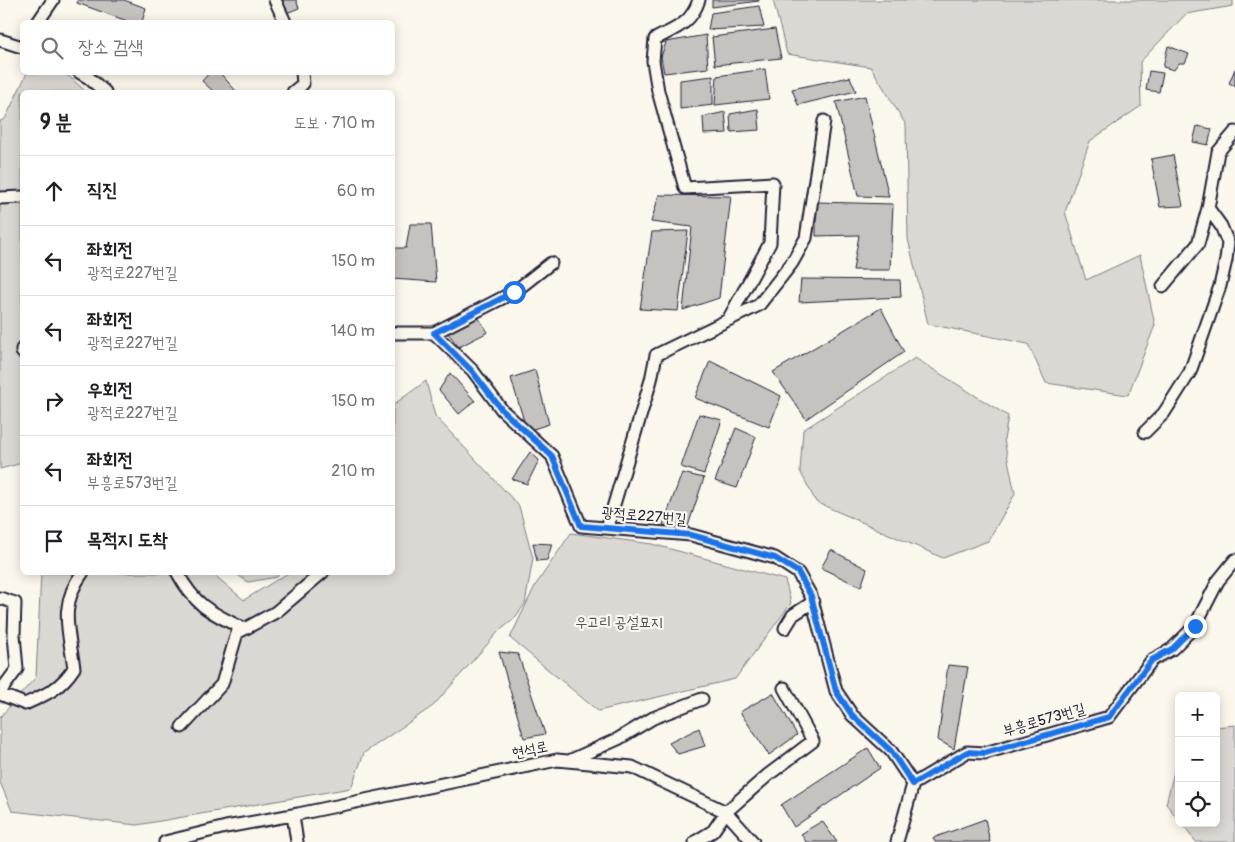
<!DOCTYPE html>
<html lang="ko">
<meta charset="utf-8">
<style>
:root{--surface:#fff;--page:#f2f2f2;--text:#202124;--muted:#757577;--line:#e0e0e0}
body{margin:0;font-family:Pangolin,"Poor Story",sans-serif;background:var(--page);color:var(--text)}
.controls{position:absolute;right:15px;bottom:15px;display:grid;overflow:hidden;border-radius:8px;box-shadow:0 2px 12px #0003}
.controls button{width:45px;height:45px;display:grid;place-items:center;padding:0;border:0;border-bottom:1px solid var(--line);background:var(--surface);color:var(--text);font:25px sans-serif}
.stop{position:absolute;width:15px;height:15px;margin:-11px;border:4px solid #1a73e8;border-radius:50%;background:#fff}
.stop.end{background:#1a73e8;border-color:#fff;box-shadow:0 1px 5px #0008}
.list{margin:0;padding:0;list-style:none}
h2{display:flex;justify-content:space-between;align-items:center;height:65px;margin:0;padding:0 20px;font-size:21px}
h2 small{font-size:16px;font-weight:400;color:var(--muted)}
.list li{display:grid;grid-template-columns:32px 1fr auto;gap:15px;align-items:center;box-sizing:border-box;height:70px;padding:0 20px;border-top:1px solid var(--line)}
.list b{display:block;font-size:19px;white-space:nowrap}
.list p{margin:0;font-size:16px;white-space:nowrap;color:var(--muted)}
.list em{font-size:16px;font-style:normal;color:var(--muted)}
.icon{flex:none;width:28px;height:28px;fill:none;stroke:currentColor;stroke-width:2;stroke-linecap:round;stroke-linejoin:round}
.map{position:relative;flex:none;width:1235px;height:842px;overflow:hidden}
.search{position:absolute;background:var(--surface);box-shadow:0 2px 12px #0003;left:20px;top:20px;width:375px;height:55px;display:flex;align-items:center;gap:12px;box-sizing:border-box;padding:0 18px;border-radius:8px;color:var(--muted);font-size:19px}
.panel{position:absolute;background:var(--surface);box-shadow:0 2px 12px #0003;left:20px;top:90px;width:375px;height:485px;border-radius:8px}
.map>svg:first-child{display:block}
.green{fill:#dbd8d3;stroke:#7e7d87}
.building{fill:#c6c2c0;stroke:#22223b}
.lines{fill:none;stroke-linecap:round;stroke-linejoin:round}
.minor-casing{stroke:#22223b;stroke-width:15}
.minor{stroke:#fbf7ec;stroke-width:11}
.route{stroke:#1a73e8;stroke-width:6}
.labels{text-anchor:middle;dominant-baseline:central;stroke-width:4.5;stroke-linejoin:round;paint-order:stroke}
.street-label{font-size:15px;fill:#22223b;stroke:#fbf7ec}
.park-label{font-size:15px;fill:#505061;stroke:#fbf7ec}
</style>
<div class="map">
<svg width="1235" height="842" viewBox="0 0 1235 842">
<rect width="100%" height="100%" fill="#fbf7ec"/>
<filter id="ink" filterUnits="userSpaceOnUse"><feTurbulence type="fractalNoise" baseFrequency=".02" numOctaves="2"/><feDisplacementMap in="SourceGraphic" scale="10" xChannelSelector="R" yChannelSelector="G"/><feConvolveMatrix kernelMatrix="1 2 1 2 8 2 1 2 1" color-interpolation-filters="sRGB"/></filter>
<g filter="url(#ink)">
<!-- green -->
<path class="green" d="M773 0H1233V6L1186 14 1140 62 1141 106 1090 141 1065 212 1086 280 1140 255 1155 325 1128 395 1046 383 1028 344 928 324 908 239 906 125 871 67 787 54Z
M27 73H61L69 76 86 92H22V463L0 469V121L5 119Z
M915 358 1008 416 1004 440 1015 494 988 541 943 558 816 502 800 471 803 430Z
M426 381 435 416 519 506 533 558 525 604 513 620 499 631 433 706 364 753 351 788 137 825 12 811 0 782V717L36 677 41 573H212L244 600 288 573 392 572 393 405Z
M571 533 652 544 785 580 791 603 735 679 598 711 510 638 535 586Z
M235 573H279L277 577 248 582Z
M1235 725V842H1196L1182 823H1216V727Z
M1179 752V820L1166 804Z"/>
<!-- building -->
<path class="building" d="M78 0H124L146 8 142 22H130L77 3Z
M278 0H296L299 8 284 14Z
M712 0H759V1L712 7Z
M759 6 764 27 708 30 711 13Z
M775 29 781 58 715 65 712 37Z
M706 35 708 68 664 73 661 57 666 42Z
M1168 46 1189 54 1185 63H1179L1174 70 1163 67Z
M765 69 769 99 715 105 717 76Z
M1235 69V86L1229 83Z
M1149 71 1163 73 1159 92 1146 90Z
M210 72H219L237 92H214L202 81Z
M713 76V105L680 109V80Z
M850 77 856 91 798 105 792 89Z
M865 96 889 197 858 196 836 102Z
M758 109 760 130 731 132 730 114Z
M725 112 727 133 704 134 703 117Z
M1197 126 1212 129 1208 145 1193 142Z
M1173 155 1183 206 1160 207 1151 159Z
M659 195 731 196 719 298 683 310 692 227 651 222Z
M816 202 893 204 890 270H853L859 235 816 236Z
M410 224H431L436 282 392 279V248H406Z
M688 231 678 311 640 309 652 232Z
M801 279 900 280 901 297 799 302Z
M881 308 904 352 806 419 773 372Z
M478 317 488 332 459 347 447 332Z
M710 361 781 396 769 427 695 398Z
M535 370 549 424 527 431 511 378Z
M450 373 475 401 459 414 439 390Z
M699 414 722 420 704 474 681 467Z
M736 428 756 437 737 488 715 481Z
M530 452 539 460 527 484 512 479Z
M682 473 704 478 686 532 663 525Z
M533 543 552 544 547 560 537 561Z
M831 550 867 569 861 587 821 568Z
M499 652 518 654 545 734 524 738Z
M948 665 968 667 954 749 938 740Z
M773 693 797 735 769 755 740 712Z
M699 728 705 746 678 754 669 743Z
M868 748 880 768 794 827 781 805Z
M985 819 990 842H935L933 838Z
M822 821 837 842H806L801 834Z"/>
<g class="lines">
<defs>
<path id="minor" d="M275 0 285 22
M699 0C691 24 676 28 655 39L653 61 658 91 685 188 773 183 770 243 728 320
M38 22 53 0
M0 40 22 47
M79 72 89 78 105 92
M293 92 303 84 302 72
M0 198 22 197
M1163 286 1198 244 1208 208
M392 333H434L473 371 502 410 552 456 581 526 691 535 775 558 798 573 811 596 836 691 852 715 891 751 913 784
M434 333 514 292 551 263
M22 349V352
M1145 432 1164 413 1190 372 1220 286 1226 260 1228 243 1221 226 1208 208 1218 152 1235 132
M607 528 651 380 656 355 759 305 792 263 806 238 824 121
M177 572C196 607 210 612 244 629
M0 598 15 603 14 635 17 669 0 692
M785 628 793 615 813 602
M0 694 25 704C47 694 60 689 74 668 69 631 58 606 83 572
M182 727 222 684 237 633 276 612 323 572
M571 760 618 739 653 718 702 699
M293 815 297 842
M165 842 226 827 298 814 557 760 632 767 726 812 753 842
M695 842 713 831 726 812 768 775 813 741 784 688
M897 842 913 784 967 752 985 753 1109 717 1152 660 1172 649 1195 626 1218 581 1235 560"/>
</defs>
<!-- minor casing -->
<use href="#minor" class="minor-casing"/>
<!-- minor -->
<use href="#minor" class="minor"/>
</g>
</g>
<g class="lines" filter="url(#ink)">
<!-- route -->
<path class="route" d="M514 292 434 333 472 371 502 410 552 456 581 526 691 535 775 558 798 572 811 596 836 691 852 715 891 751 913 784 967 752 985 753 1109 717 1152 660 1172 649 1195 626"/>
</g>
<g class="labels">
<!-- street labels -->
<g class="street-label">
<text transform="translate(644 516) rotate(5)">광적로227번길</text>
<text transform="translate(1044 720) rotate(-16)">부흥로573번길</text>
<text transform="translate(530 750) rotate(-12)">현석로</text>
</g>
<!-- park labels -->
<g class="park-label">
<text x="619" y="622">우고리 공설묘지</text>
</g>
</g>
</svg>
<div class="controls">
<button>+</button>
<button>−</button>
<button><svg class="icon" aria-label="locate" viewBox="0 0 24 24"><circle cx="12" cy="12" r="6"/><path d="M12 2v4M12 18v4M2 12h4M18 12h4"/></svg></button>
</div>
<div class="stop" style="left:514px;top:292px"></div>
<div class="stop end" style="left:1195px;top:626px"></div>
<div class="search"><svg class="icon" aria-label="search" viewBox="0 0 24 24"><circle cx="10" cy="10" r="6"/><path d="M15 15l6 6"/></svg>장소 검색</div>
<section class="panel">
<h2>9 분<small>도보 · 710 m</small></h2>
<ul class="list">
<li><svg class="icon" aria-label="ahead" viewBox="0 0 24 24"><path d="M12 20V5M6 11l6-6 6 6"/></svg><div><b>직진</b></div><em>60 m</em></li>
<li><svg class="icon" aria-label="left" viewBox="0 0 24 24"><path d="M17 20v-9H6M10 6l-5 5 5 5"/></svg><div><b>좌회전</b><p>광적로227번길</p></div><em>150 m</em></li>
<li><svg class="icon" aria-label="left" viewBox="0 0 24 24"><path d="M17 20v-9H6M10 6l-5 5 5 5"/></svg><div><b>좌회전</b><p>광적로227번길</p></div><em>140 m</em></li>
<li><svg class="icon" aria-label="right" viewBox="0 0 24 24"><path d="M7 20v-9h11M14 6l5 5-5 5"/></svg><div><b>우회전</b><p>광적로227번길</p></div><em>150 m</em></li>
<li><svg class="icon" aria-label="left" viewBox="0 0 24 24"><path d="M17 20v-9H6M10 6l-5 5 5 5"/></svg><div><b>좌회전</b><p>부흥로573번길</p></div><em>210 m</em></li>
<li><svg class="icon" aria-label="arrive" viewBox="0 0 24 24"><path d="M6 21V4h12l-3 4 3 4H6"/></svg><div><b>목적지 도착</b></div></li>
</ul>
</section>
</div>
